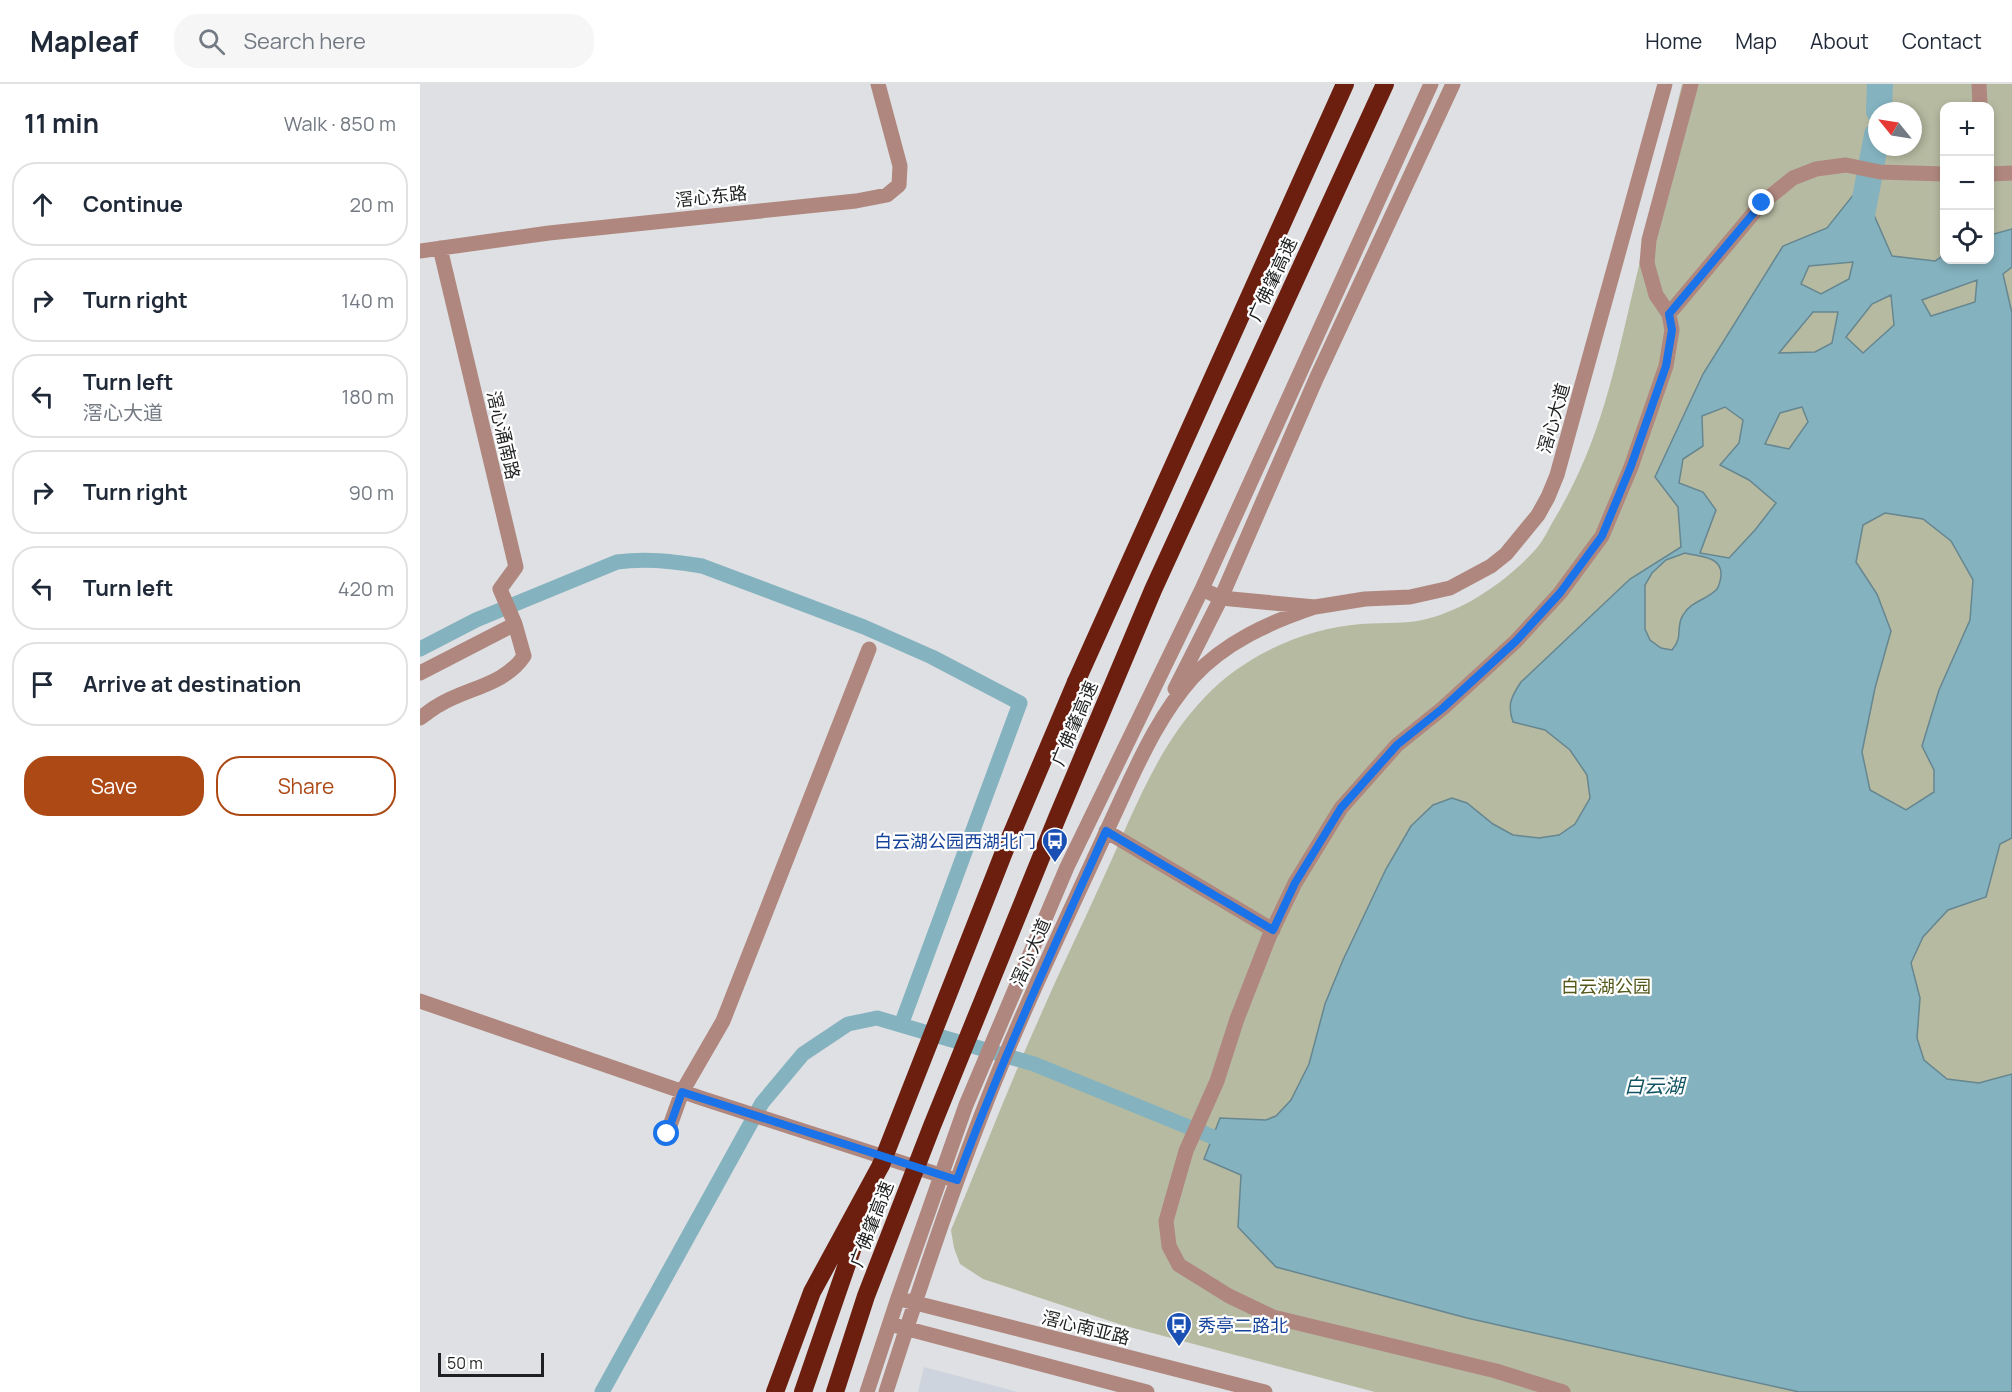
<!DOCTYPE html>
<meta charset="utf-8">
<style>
:root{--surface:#fff;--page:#f6f6f7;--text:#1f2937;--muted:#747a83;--line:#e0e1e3;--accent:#ad4915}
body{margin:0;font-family:Manrope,"Noto Sans SC",sans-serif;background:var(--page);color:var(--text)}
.controls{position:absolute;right:18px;top:18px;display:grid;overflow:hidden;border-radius:12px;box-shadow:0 3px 9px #0003}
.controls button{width:54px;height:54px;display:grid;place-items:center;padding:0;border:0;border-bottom:2px solid var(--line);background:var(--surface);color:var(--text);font:30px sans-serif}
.compass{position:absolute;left:1448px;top:18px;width:54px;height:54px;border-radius:50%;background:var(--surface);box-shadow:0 3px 9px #0003;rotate:300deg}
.scale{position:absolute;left:18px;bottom:15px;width:106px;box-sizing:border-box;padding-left:6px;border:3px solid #1f2021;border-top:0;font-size:16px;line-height:21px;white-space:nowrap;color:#1f2021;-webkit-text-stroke:4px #fff;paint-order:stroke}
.stop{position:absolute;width:18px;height:18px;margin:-14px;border:4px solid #1a73e8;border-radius:50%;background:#fff}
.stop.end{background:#1a73e8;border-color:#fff;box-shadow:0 2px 6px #0008}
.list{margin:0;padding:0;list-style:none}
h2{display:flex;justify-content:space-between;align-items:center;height:78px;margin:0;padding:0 24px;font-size:26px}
h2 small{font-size:20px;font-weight:400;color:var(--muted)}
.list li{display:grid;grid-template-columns:39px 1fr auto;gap:18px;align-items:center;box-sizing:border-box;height:84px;margin:0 12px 12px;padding:0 12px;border:2px solid var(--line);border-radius:24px}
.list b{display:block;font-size:22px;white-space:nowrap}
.list p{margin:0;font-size:20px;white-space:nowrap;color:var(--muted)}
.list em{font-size:20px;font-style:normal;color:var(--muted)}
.actions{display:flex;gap:12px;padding:18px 24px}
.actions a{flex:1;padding:14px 0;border:2px solid var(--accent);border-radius:24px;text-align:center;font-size:21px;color:var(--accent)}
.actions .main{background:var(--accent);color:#fff}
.icon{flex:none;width:33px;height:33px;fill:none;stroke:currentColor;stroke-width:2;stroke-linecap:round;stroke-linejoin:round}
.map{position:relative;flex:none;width:1592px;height:1308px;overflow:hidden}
header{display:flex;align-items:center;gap:36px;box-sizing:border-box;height:84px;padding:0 30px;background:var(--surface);border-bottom:2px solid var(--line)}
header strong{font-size:28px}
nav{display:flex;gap:33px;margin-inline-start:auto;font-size:21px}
.search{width:420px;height:54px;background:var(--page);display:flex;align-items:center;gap:15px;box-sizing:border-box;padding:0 21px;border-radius:24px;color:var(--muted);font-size:22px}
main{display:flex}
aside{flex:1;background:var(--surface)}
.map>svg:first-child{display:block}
.built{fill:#ced4de}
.green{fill:#b6baa1;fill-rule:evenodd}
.water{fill:#84b2bf;stroke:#668690;stroke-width:1.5;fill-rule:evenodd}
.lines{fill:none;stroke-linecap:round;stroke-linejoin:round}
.canal{stroke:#84b2bf;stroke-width:15}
.river{stroke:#84b2bf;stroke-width:26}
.minor{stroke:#af877e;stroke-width:15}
.highway{stroke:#6c1f0f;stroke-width:18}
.highway-bridge{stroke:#6c1f0f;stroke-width:18}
.route{stroke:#1a73e8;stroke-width:8}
.labels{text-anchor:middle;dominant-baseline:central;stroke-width:4.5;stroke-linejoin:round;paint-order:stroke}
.street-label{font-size:18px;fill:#1f2021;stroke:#fff}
.transit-label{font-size:18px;fill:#164399;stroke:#fff;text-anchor:end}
.park-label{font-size:18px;fill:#545a1e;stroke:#fff}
.water-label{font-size:20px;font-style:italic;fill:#125461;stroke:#fff}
</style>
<header>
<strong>Mapleaf</strong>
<div class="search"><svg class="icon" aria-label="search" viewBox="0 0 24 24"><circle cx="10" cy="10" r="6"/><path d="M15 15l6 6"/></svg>Search here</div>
<nav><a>Home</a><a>Map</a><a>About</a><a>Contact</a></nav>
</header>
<main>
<aside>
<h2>11 min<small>Walk · 850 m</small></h2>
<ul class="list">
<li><svg class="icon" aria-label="ahead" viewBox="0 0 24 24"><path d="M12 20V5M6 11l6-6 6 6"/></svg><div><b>Continue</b></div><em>20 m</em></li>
<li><svg class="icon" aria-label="right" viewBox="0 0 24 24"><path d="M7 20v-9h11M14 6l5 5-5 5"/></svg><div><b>Turn right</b></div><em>140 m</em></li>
<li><svg class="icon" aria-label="left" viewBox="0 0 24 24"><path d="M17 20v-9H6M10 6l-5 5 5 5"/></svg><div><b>Turn left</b><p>滘心大道</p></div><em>180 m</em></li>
<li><svg class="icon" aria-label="right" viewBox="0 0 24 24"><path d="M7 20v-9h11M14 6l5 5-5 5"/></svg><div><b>Turn right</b></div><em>90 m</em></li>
<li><svg class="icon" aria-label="left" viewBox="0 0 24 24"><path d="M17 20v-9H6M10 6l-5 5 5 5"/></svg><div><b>Turn left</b></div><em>420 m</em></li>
<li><svg class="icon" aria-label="arrive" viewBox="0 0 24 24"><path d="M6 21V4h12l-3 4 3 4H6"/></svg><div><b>Arrive at destination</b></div></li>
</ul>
<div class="actions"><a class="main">Save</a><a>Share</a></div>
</aside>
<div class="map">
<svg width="1592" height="1308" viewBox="0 0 1592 1308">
<rect width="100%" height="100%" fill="#dee0e3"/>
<!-- built -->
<path class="built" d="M504 1283 598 1308H498Z"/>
<!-- green -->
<path class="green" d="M1262 0H1592V1308H955L702 1241 563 1195 540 1180 534 1164 531 1146C560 1077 587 1006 618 937 638 890 661 844 682 797 712 733 735 665 785 613 823 572 885 544 941 540 966 538 989 541 1014 533 1052 521 1089 495 1116 465 1124 456 1129 444 1135 434 1179 361 1194 288 1213 207 1229 138 1246 69 1262 0ZM1524 22H1570V176H1524ZM1457 27H1493V63H1457Z"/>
<!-- water -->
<path class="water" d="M1438 105 1446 113 1472 172 1515 177 1524 171V176H1570V151L1592 145V183L1583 190 1592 229V754L1580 760 1566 813 1528 826 1503 853 1491 879 1500 914 1497 954 1504 976 1527 995 1559 999 1592 990V1308H1379L1047 1234 856 1183 818 1143 821 1091 784 1075 800 1034 846 1036 856 1032 871 1016 889 980 905 920 923 876 966 785 991 742 1013 721 1032 714 1047 719 1073 740 1093 751 1119 754 1139 751 1155 740 1170 714 1167 691 1150 666 1125 646 1093 638C1087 621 1091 613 1101 598L1210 495 1261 463 1258 423 1235 393 1283 290 1363 162 1407 144ZM1433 178 1429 195 1401 210 1381 200 1389 182ZM1557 196 1555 218 1511 232 1502 216ZM1471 211 1474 241 1443 269 1426 253 1452 220ZM1393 228H1418L1412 259 1395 268 1359 269ZM1305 323 1323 336 1319 359 1300 381 1329 396 1356 419 1335 446 1309 474 1280 469 1296 426 1283 408 1259 399 1263 375 1283 362 1282 332ZM1382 323 1388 338 1369 365 1345 360 1360 329ZM1465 429 1503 435 1531 457 1553 496 1550 536 1519 606 1502 662 1514 686V708L1486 726 1450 706 1442 668 1455 604 1471 547 1457 510 1436 478 1443 441ZM1265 469C1280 473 1302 472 1301 491 1301 495 1299 502 1297 505 1287 516 1271 517 1263 531 1255 544 1264 552 1252 566L1241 564 1230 556 1225 545V501L1232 489 1246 476Z"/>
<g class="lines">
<!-- canal -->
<path class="canal" d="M0 565 56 536 197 478C226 474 253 477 282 482L444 543 512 573 600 619 481 941
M182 1308 342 1019 383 970 428 940 457 934 614 980 793 1053"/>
<!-- river -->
<path class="river" d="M1459 27 1460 0
M1441 136 1457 51"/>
<!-- minor -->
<path class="minor" d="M1559 0 1560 22
M1570 90 1592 89
M0 167 129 149 436 117 467 111 479 101 480 82 458 0
M1249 230 1342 119 1373 94 1396 85 1426 81 1460 88 1524 90
M782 505 801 514 895 523 945 515 990 513 1030 504 1071 482 1086 470 1118 431 1128 413 1137 391 1245 0
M0 589 95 540
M755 605 801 514 896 295 1033 0
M0 634C6 630 13 624 19 621 47 604 85 601 104 572L95 540 80 505 96 483 20 164
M686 747 853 846
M0 917 281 1014 529 1094
M247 1050 262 1008 303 937 449 565
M484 1216 845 1308
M477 1242 727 1308
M447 1308 478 1214 546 1021 647 783 782 505 1011 0
M466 1308C496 1215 526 1123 561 1032 592 951 629 872 665 794 679 764 692 735 706 705 724 666 743 627 772 594 805 558 850 538 895 523
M1143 1308 1076 1287 853 1233 809 1212 759 1181 749 1162 746 1137 766 1067 797 997 817 935 849 853 875 799 921 724 977 661 1023 624 1096 557 1140 509 1182 452 1211 383 1246 282 1252 246 1249 230 1236 211 1227 179 1229 156 1271 0"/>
<!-- highway -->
<path class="highway" d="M656 598 925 0
M355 1308 392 1208 461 1081
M383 1308 444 1131"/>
<!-- highway-bridge -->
<path class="highway-bridge" d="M461 1081 584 768 656 598
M415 1308 446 1212 512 1042 637 734 733 506 965 0"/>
</g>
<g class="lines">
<!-- route -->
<path class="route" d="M247 1050 262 1008 537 1096C581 977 634 863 686 747L853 846 875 799 921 724 977 661 1023 624 1096 557 1140 509 1182 452 1211 382 1246 282 1252 246 1249 230 1342 119"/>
</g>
<!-- icons -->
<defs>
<symbol id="bus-pin" viewBox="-11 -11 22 30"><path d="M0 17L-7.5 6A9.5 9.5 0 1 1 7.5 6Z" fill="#1a4fb4" stroke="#fff"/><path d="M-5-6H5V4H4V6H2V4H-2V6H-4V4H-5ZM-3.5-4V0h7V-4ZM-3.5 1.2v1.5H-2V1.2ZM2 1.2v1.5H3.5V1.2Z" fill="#fff"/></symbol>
</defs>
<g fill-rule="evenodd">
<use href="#bus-pin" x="620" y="742" width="30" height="40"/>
<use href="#bus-pin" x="744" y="1226" width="30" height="40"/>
</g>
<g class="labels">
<!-- street labels -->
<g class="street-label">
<text transform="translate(291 112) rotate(-6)">滘心东路</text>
<text transform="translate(852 195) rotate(-65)">广佛肇高速</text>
<text transform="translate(1133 334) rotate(-74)">滘心大道</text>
<text transform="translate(84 351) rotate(77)">滘心涌南路</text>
<text transform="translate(654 639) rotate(-67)">广佛肇高速</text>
<text transform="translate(610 868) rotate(-66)">滘心大道</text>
<text transform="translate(451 1140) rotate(-69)">广佛肇高速</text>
<text transform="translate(666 1243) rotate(14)">滘心南亚路</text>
</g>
<!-- transit labels -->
<g class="transit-label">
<text x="616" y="757">白云湖公园西湖北门</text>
<text x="778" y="1241" text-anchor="start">秀亭二路北</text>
</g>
<!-- park labels -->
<g class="park-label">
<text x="1186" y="902">白云湖公园</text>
</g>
<!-- water labels -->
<g class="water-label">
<text x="1234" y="1001">白云湖</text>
</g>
</g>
</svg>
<div class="controls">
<button>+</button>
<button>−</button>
<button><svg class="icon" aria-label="locate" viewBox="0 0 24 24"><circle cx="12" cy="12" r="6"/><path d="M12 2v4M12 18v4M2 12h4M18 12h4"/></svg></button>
</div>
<svg class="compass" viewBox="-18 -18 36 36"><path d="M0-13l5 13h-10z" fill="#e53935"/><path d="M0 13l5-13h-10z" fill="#747a83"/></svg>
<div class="scale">50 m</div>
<div class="stop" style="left:247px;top:1050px"></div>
<div class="stop end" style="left:1342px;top:119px"></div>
</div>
</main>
